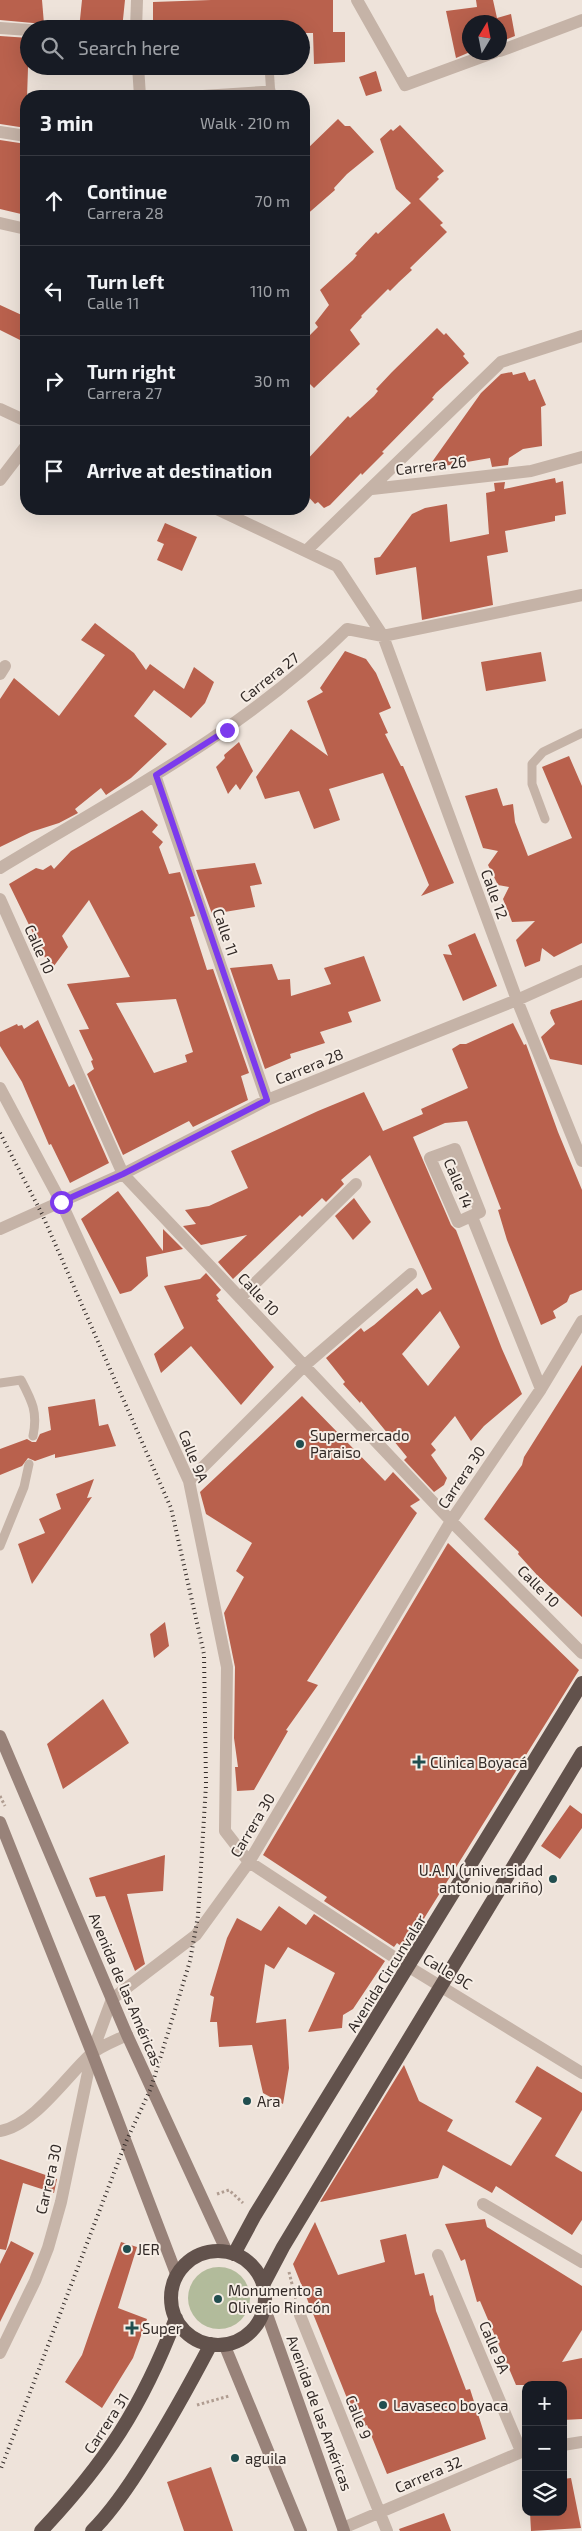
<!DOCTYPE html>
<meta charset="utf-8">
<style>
:root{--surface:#171b24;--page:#20242c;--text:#f1f3f6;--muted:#9ea1a6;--line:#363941}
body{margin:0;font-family:"Exo 2",sans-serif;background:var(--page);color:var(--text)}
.controls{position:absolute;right:15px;bottom:15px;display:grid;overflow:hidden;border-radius:10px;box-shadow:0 5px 20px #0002}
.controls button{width:45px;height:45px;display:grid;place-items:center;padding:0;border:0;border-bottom:1px solid var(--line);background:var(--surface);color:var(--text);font:25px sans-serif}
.compass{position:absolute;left:462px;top:15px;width:45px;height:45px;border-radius:50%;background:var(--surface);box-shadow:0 5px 20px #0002;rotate:10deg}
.stop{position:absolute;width:15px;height:15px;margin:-11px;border:4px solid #7c3aed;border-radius:50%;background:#fff}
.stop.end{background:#7c3aed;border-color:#fff;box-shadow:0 1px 5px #0008}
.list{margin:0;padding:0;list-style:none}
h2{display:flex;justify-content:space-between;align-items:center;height:65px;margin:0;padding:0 20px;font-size:21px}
h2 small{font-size:16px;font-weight:400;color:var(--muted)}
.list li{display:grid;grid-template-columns:32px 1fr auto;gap:15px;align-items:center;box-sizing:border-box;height:90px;padding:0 20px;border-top:1px solid var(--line)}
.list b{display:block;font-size:19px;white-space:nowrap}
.list p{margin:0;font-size:16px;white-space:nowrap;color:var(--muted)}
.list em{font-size:16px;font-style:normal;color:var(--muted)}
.icon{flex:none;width:28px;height:28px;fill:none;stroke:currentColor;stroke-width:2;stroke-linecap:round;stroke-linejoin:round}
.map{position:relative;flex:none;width:582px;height:2531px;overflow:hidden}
.search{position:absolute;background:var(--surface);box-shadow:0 5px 20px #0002;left:20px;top:20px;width:290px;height:55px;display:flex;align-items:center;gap:12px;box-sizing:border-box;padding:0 18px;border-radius:28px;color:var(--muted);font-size:19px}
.panel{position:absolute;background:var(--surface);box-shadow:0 5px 20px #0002;left:20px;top:90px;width:290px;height:425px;border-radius:20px}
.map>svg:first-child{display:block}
.green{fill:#b2bb9b}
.building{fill:#b9614d;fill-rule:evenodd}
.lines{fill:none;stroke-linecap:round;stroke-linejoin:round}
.path{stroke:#b09d91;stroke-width:3;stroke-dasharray:2.5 2.5;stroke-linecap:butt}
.service{stroke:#c5b3a7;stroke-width:9}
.minor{stroke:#c5b3a7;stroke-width:12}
.secondary{stroke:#988279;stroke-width:12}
.trunk{stroke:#62524c;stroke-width:14}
.rail{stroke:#322a27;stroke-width:4;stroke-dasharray:1 4;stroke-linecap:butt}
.route{stroke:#7c3aed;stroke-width:6}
.poi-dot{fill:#214e4f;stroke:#f6ede5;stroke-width:2}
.labels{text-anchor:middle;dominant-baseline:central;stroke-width:4;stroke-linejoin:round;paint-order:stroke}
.street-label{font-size:15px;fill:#322a27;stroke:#f6ede5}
.poi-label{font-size:15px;fill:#322a27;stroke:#f6ede5;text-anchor:start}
</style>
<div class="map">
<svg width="582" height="2531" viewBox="0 0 582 2531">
<rect width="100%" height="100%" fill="#eee3da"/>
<!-- green -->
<path class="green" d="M188 2298a31 31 0 1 1 62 0a31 31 0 1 1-62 0Z"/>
<!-- building -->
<path class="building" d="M0 0H42L44 24 0 20Z
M82 0H125L122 29H79Z
M211 0H333V32H345V62L314 64 313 33H301V29H153V2Z
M476 0H493L497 18 511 14 515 36 500 42V22H470V52L456 58 446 11 477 7Z
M0 36 29 38 26 128 0 124Z
M376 71 382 91 366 96 359 77Z
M338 119 345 126H350L374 152 347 174 334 188 335 190 304 217V152Z
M400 125 444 171 437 177 439 179 419 199 443 223 440 225 447 232 410 268 412 270 399 282 390 291 388 289 361 316 362 317 350 330 360 344 314 388 304 378V341L318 327 315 323 329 305 320 290 353 260 357 255 355 254 376 232 378 234 411 203 396 189 380 139 391 129 393 131Z
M0 140 26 144V197L21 214 0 209Z
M0 305 26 317V343L0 330Z
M437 328 444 335 446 333 465 354 463 356 469 363 436 393 432 398 434 399 382 452 384 453 362 475 361 473 330 505 324 508 318 502 315 504 304 492V463L348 416 350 418 374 396 378 391 376 389 392 372Z
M512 372 513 375 525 372 529 381 535 379 546 405 541 407 542 446 523 449 509 458 508 465 492 467 490 458 427 469 481 393 501 374Z
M555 478 556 483 563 481 566 514 555 516V521L505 531 508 552 487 556 493 605 422 620 416 567 376 575 374 558 380 557 412 514 425 508 447 504 450 542 489 534 486 493 495 491 494 483 505 482 504 489Z
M165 523 197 537 182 571 157 560 164 544 157 541Z
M95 623 134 653 146 670 150 664 184 689 194 667 214 682 205 703 191 718 154 690 134 716 167 744 131 778 106 795 101 788 75 809 78 813 59 823 31 832 0 847V699L14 678 59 716 105 655 81 640Z
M345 651 366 659 376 673 391 708 379 713 388 733 385 734 401 766H403L454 883 421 896 429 885 383 773 329 789 340 820 314 829 299 791 265 799 256 777 291 729 328 756 307 701 323 692 320 688Z
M541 652 546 681 486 691 481 662Z
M239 742 253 771 240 790 236 784 228 794 216 767 225 758 224 755Z
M569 756 582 786V943L554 957 542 948 540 961 525 967 516 940 535 921 512 922 503 899 509 887 498 885 488 865 498 851 483 848 465 796 497 788 503 806 513 804 515 822 528 856 572 838 542 767Z
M142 810 158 825 152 832 163 842 159 847 169 874 180 872 195 916 190 917 207 970 213 969 249 1073 241 1076 248 1100 193 1127 189 1121 123 1155 87 1074 94 1069 91 1061 93 1060 79 1030 89 1029 67 984 130 977 89 900 62 936 68 947 51 970 9 884 36 868 43 870 51 865 54 869 71 851ZM176 999 193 1052 185 1055 187 1062 154 1073 116 1003Z
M255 863 262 884 250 886 255 907 212 914 196 870Z
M475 933 497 986 463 1001 443 954 452 955 448 945Z
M364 956 381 1001 348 1012 352 1022 320 1032 325 1043 290 1054 291 1058 265 1069 230 968 272 964 278 980 290 979 291 996 331 984 324 968Z
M582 1000V1065L550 1059 541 1037 555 1024 550 1013 551 1010Z
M38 1020 69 1087 74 1084 109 1163 70 1183 51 1144 49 1145 22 1082 0 1046V1032L17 1024 18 1026 22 1025 24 1029Z
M513 1023 524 1045 526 1044 558 1132 582 1190V1290L570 1295 567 1302 553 1311 556 1318 541 1325 507 1240 498 1210 501 1209 467 1121 445 1123 413 1137 451 1225 456 1230 502 1349 522 1394 484 1426 471 1441 455 1416 431 1444 436 1450 431 1455 447 1478 444 1485 434 1492 404 1460 407 1457 361 1401 360 1403 343 1384 345 1382 326 1358 361 1328 364 1332 374 1325 417 1288 422 1295 432 1289 370 1155 341 1180 344 1184 326 1202 322 1198 302 1217 300 1215 233 1279 218 1262 247 1235 201 1245 183 1226 196 1224 185 1210 209 1206 248 1188 231 1151 318 1111 364 1092 383 1131 423 1114 421 1109 468 1088 452 1049 460 1044H466ZM440 1311 460 1347 428 1386 402 1354Z
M118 1191 163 1251V1229L183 1249 146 1257 148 1276 131 1291 120 1294 81 1219Z
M354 1198 371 1222 353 1240 335 1216Z
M206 1273 221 1290 216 1295 219 1299 217 1300 274 1367 241 1405 191 1346 161 1373 154 1354 184 1328 164 1286 200 1279Z
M582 1365V1617L537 1575 518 1554 519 1552 484 1519 522 1465 524 1457Z
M302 1396 385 1481 393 1472 420 1500 410 1506 417 1513 307 1681 318 1685 286 1730 288 1731 254 1790 237 1791 235 1767H238L234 1738 235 1667 224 1613 244 1577 236 1571 252 1543 206 1514 200 1492Z
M95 1399 99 1426 108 1424 116 1446 55 1458V1454L35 1461 28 1458 22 1466 0 1475V1449L27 1439 32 1442H36L40 1434 51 1430 48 1407Z
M94 1479 87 1498 92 1497 32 1584 18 1544 45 1533 39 1519 61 1509 56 1494Z
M448 1543 579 1670 405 1949 397 1943 394 1947 324 1901 327 1897 263 1855Z
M165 1622 169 1646 154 1658 150 1634Z
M103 1699 129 1743 63 1789 47 1744Z
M570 1805 582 1814V1828L560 1859 541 1846Z
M165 1855 163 1891 127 1894 145 1964 135 1971 105 1896 96 1897 89 1878Z
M279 1906 306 1925 314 1914 385 1961 353 2009 343 2015 342 2028 308 2032 335 1973 288 1947 274 1969 265 1964 256 2023 286 2019 289 2068 283 2104 263 2093 252 2045 219 2047 217 2022H210L214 1997 210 1995 227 1938 237 1918 261 1931Z
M404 2065 419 2101 453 2120 447 2131 511 2166 542 2118 515 2102 537 2066 582 2093V2110L555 2156 582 2172V2220L572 2235 496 2186 492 2193 443 2165 438 2178 320 2202Z
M0 2159 57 2179 54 2193 23 2183 6 2250 0 2249Z
M485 2219 487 2227 582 2286V2330L562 2362 582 2358V2419L563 2420V2385H516L480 2301 477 2302 465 2259 461 2261 445 2224Z
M315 2222 338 2275 385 2262 380 2240 406 2234 415 2275 424 2273 430 2296 433 2295 436 2311 466 2390 470 2389 486 2439 387 2474 367 2425 359 2428 293 2264Z
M11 2241 34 2253 0 2322V2264Z
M121 2242 137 2247 118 2308 147 2319 133 2358 102 2408 65 2382 82 2355Z
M211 2467 233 2531H184L167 2482Z
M571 2478 581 2528 531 2531 530 2512H563V2479Z
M444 2513 451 2531H400L399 2529Z"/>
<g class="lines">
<!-- path -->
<path class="path" d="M0 1796 5 1806
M217 2194 229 2190 243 2203
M289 2272 296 2300
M197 2405 229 2396"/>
<!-- service -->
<path class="service" d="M269 66 271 96
M180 96 271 90
M545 819 532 784V764L543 752 582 733
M0 1383 21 1380C32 1401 38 1412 33 1436
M0 1546 24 1487 29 1464"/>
<!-- minor -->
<path class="minor" d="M357 0 405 85 495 52
M0 28 29 30
M136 29 137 0
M500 51 582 20
M138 66 140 96
M0 132 26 136
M0 223 26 229
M0 409 26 421
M0 480 26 446
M372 489 531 471 582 457
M217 509 337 566 383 636 517 1000 582 1161
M307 550 501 362 582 336
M0 674 5 666
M155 775 267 1100
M0 868C121 795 247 729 347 629L383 636 582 595
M0 899 123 1174 451 1521 582 1653
M0 1088 61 1202 189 1481 227 1667 225 1831 249 1862 409 1967 582 2073
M455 1149 480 1212 458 1222 430 1158Z
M472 1217 541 1389
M0 1229 123 1174 267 1100 517 1000 582 971
M240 1298 356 1184
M189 1481 304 1366 411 1274
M0 2131C33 2126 66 2077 90 2055 100 2046 115 2041 127 2035
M483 2204 582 2262
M438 2255 521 2451
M300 2315 387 2531
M0 2353 35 2281 48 2248 61 2202 92 2053 112 1999 196 1935 249 1862 451 1521 541 1389 582 1321
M563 2445 582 2442
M343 2528 526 2450"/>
<!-- secondary -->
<path class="secondary" d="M0 1736 127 2035 227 2252
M0 1822 92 2053 177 2276
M264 2306 344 2531
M224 2344 301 2531"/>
<!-- trunk -->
<path class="trunk" d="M171 2298a47 47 0 1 1 94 0a47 47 0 1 1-94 0Z
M234 2254 255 2215 582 1683
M263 2285 283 2247 582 1753
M41 2531C106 2462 142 2407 176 2318
M92 2531C113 2510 129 2486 145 2460 169 2422 190 2384 211 2344"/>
<!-- rail -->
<path class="rail" d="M0 1133 42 1214 171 1508 204 1654 206 1785 198 1916 190 1961 151 2088 125 2144 0 2471"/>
</g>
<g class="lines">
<!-- route -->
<path class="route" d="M61 1202 123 1174 267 1100 156 775 227 730"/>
</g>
<!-- markers -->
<g class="poi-dot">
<circle cx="300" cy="1444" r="5"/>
<path d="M416.5 1754.5h5v5h5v5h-5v5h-5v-5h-5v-5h5z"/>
<circle cx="553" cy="1879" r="5"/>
<circle cx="247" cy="2101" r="5"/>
<circle cx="127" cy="2249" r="5"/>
<circle cx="218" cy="2299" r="5"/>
<path d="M129.5 2320.5h5v5h5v5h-5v5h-5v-5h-5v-5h5z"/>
<circle cx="383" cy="2405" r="5"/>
<circle cx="235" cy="2458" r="5"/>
</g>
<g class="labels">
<!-- street labels -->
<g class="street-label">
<text transform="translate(431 465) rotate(-7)">Carrera 26</text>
<text transform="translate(269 677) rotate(-38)">Carrera 27</text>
<text transform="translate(495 894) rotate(70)">Calle 12</text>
<text transform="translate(226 932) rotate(71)">Calle 11</text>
<text transform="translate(40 949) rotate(66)">Calle 10</text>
<text transform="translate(309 1066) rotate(-22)">Carrera 28</text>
<text transform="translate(459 1183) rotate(67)">Calle 14</text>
<text transform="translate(259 1294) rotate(47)">Calle 10</text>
<text transform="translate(194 1456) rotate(68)">Calle 9A</text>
<text transform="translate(461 1477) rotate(-56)">Carrera 30</text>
<text transform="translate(539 1586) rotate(45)">Calle 10</text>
<text transform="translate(252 1825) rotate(-59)">Carrera 30</text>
<text transform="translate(448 1971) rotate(31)">Calle 9C</text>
<text transform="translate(386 1973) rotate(-58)">Avenida Circunvalar</text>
<text transform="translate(126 1989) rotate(67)">Avenida de las Américas</text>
<text transform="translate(48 2179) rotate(-77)">Carrera 30</text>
<text transform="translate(495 2347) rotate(67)">Calle 9A</text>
<text transform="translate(320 2413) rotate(70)">Avenida de las Américas</text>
<text transform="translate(359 2417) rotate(68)">Calle 9</text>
<text transform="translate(106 2423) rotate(-57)">Carrera 31</text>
<text transform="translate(428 2474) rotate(-23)">Carrera 32</text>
</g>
<!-- poi labels -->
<g class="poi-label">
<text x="310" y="1435">Supermercado<tspan x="310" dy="17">Paraiso</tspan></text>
<text x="430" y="1762">Clinica Boyacá</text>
<text x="543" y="1870" text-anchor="end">U.A.N (universidad<tspan x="543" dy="17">antonio nariño)</tspan></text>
<text x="257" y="2101">Ara</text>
<text x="137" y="2249">JER</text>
<text x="228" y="2290">Monumento a<tspan x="228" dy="17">Oliverio Rincón</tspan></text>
<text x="142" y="2328">Super</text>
<text x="393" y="2405">Lavaseco boyaca</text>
<text x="245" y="2458">aguila</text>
</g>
</g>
</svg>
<div class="controls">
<button>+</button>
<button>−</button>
<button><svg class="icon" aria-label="layers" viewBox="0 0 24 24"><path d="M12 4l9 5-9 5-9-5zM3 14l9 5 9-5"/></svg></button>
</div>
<svg class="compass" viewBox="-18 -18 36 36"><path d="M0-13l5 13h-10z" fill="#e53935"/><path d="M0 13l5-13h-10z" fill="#9ea1a6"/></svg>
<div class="stop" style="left:61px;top:1202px"></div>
<div class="stop end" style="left:227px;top:730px"></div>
<div class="search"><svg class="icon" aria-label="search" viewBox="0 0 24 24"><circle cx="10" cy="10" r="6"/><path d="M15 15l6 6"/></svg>Search here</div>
<section class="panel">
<h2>3 min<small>Walk · 210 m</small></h2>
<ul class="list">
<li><svg class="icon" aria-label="ahead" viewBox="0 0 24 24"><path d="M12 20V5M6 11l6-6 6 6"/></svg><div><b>Continue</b><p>Carrera 28</p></div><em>70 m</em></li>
<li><svg class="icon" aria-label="left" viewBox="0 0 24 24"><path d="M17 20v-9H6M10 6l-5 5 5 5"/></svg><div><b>Turn left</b><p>Calle 11</p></div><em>110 m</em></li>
<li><svg class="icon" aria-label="right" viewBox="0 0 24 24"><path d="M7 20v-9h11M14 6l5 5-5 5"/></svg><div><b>Turn right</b><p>Carrera 27</p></div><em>30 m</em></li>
<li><svg class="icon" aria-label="arrive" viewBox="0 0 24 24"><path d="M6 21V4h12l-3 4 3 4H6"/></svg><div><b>Arrive at destination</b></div></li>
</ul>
</section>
</div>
